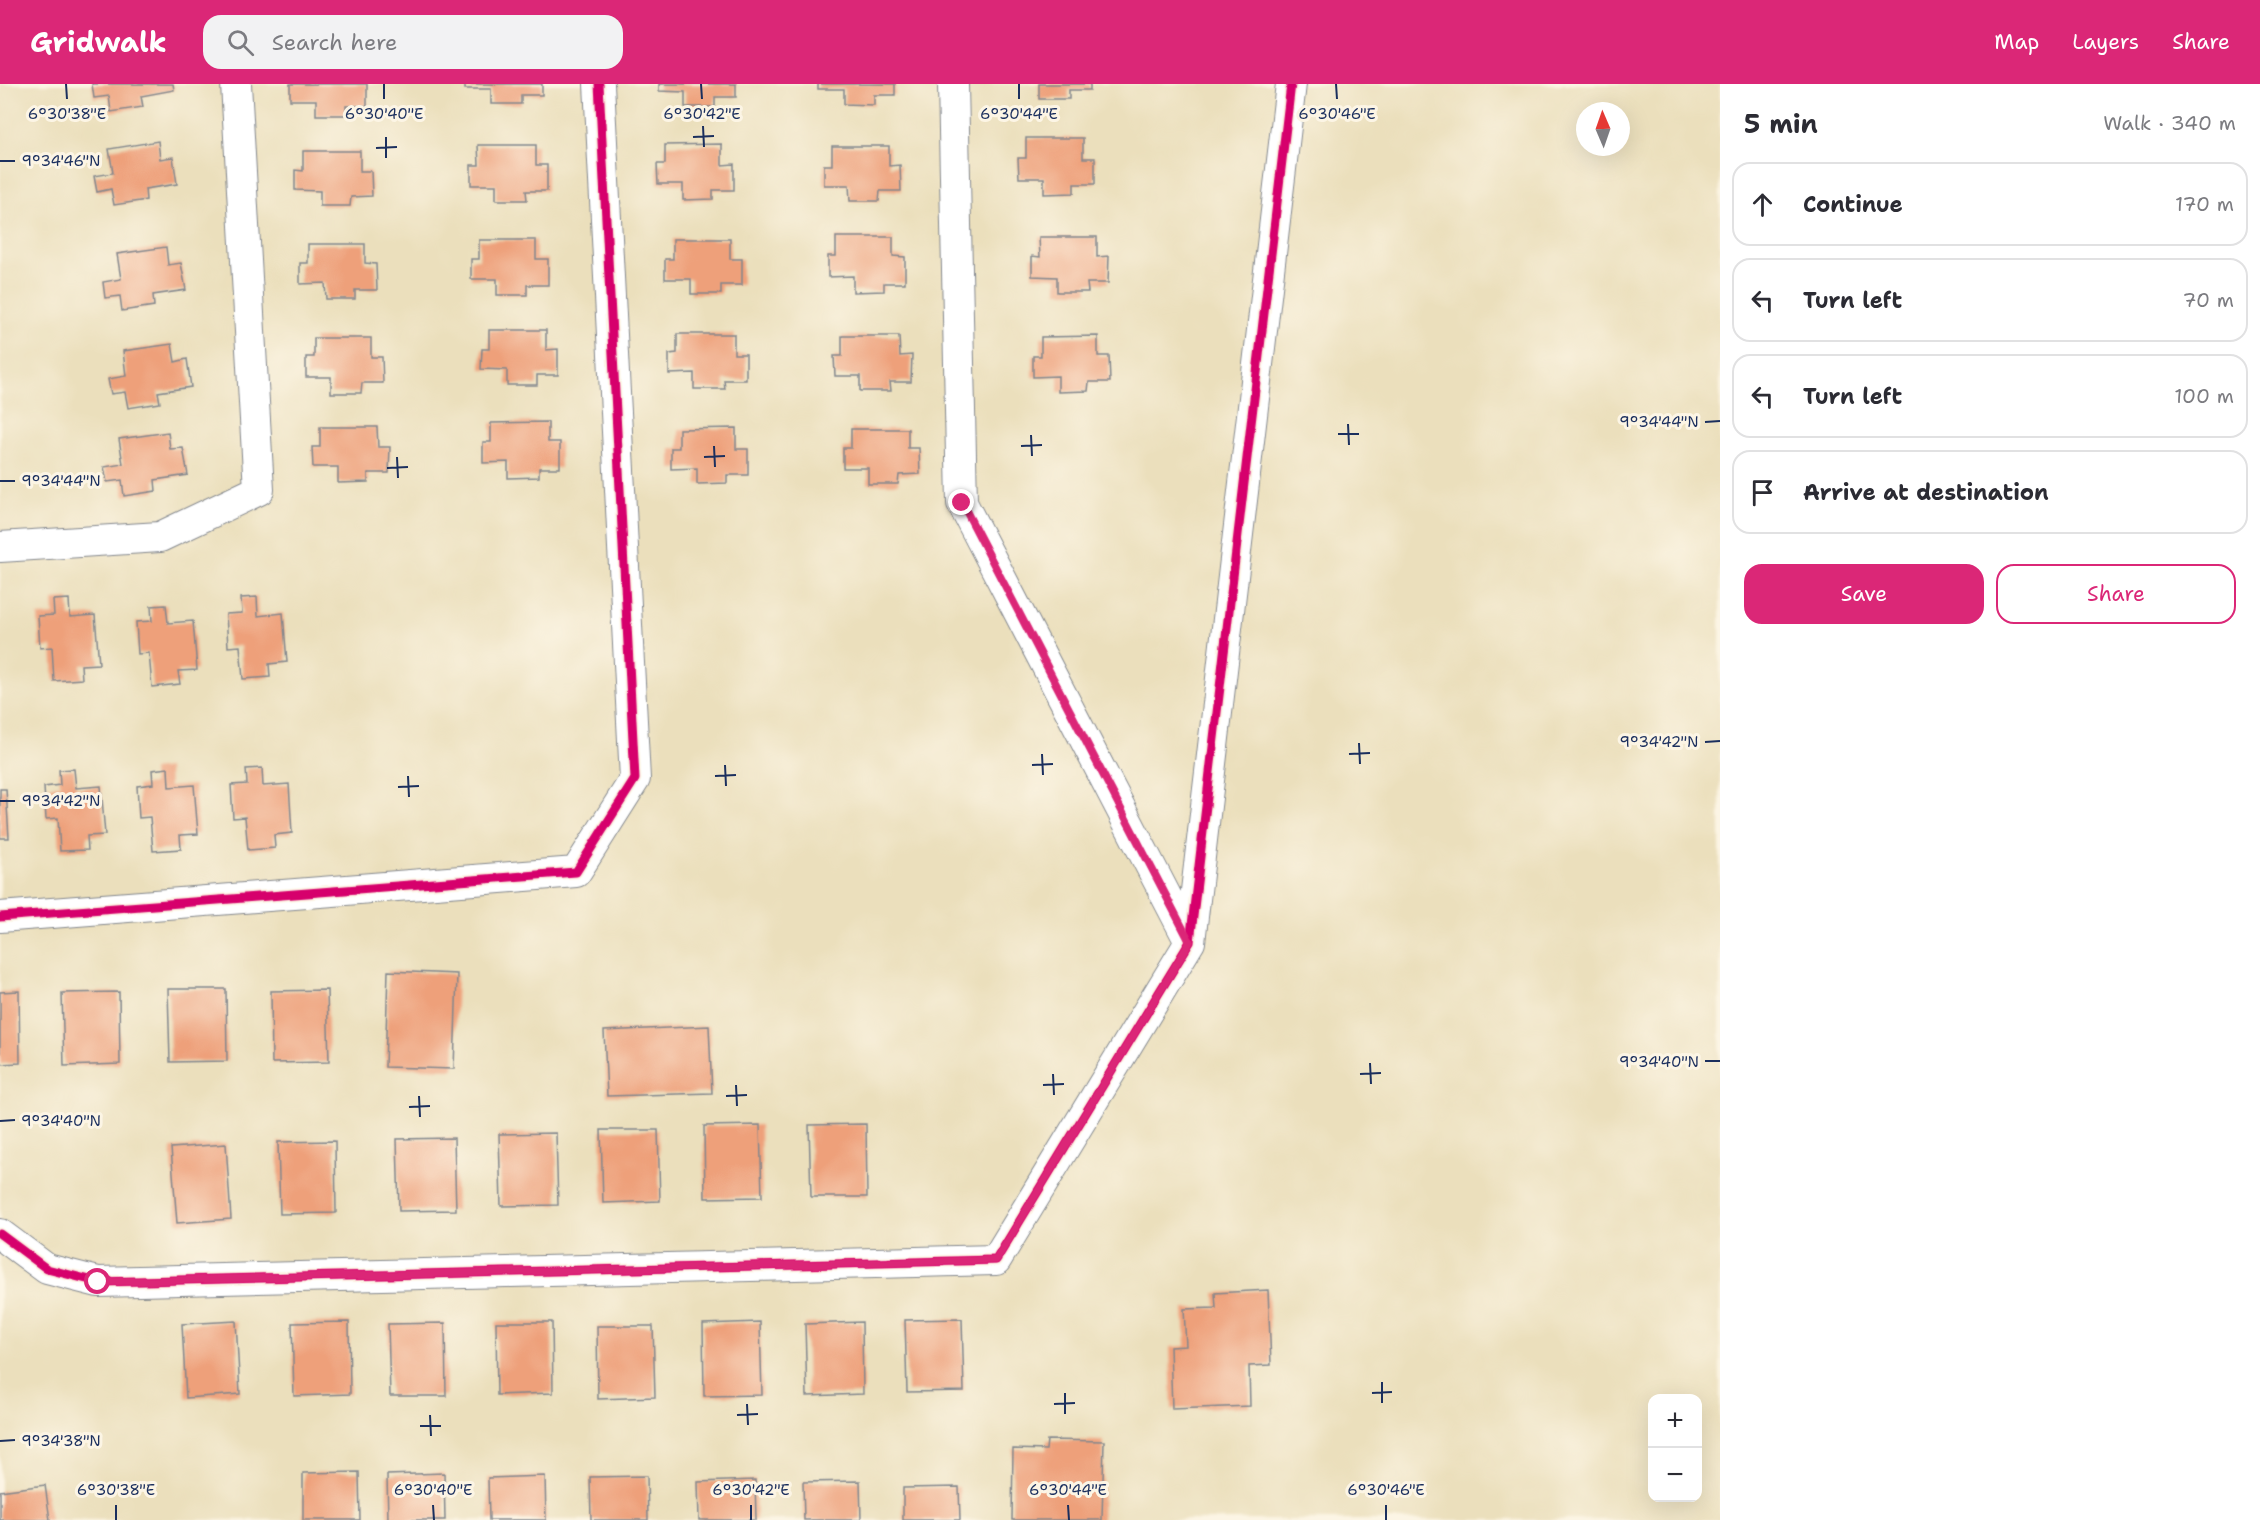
<!DOCTYPE html>
<meta charset="utf-8">
<style>
:root{--surface:#fff;--page:#f2f2f3;--text:#2b2b33;--muted:#7c7c81;--line:#e1e1e2;--accent:#db2777}
body{margin:0;font-family:"Shantell Sans",sans-serif;background:var(--page);color:var(--text)}
.controls{position:absolute;right:18px;bottom:18px;display:grid;overflow:hidden;border-radius:12px;box-shadow:0 6px 24px #0002}
.controls button{width:54px;height:54px;display:grid;place-items:center;padding:0;border:0;border-bottom:2px solid var(--line);background:var(--surface);color:var(--text);font:30px sans-serif}
.compass{position:absolute;left:1576px;top:18px;width:54px;height:54px;border-radius:50%;background:var(--surface);box-shadow:0 6px 24px #0002;rotate:358deg}
.stop{position:absolute;width:18px;height:18px;margin:-14px;border:4px solid #db2777;border-radius:50%;background:#fff}
.stop.end{background:#db2777;border-color:#fff;box-shadow:0 2px 6px #0008}
.list{margin:0;padding:0;list-style:none}
h2{display:flex;justify-content:space-between;align-items:center;height:78px;margin:0;padding:0 24px;font-size:26px}
h2 small{font-size:20px;font-weight:400;color:var(--muted)}
.list li{display:grid;grid-template-columns:39px 1fr auto;gap:18px;align-items:center;box-sizing:border-box;height:84px;margin:0 12px 12px;padding:0 12px;border:2px solid var(--line);border-radius:18px}
.list b{display:block;font-size:22px;white-space:nowrap}
.list em{font-size:20px;font-style:normal;color:var(--muted)}
.actions{display:flex;gap:12px;padding:18px 24px}
.actions a{flex:1;padding:14px 0;border:2px solid var(--accent);border-radius:18px;text-align:center;font-size:21px;color:var(--accent)}
.actions .main{background:var(--accent);color:#fff}
.icon{flex:none;width:33px;height:33px;fill:none;stroke:currentColor;stroke-width:2;stroke-linecap:round;stroke-linejoin:round}
.map{position:relative;flex:none;width:1720px;height:1436px;overflow:hidden}
header{display:flex;align-items:center;gap:36px;box-sizing:border-box;height:84px;padding:0 30px;background:var(--accent);color:#fff}
header strong{font-size:28px}
nav{display:flex;gap:33px;margin-inline-start:auto;font-size:21px}
.search{width:420px;height:54px;background:var(--page);display:flex;align-items:center;gap:15px;box-sizing:border-box;padding:0 21px;border-radius:18px;color:var(--muted);font-size:22px}
main{display:flex}
aside{flex:1;background:var(--surface)}
.map>svg:first-child{display:block}
.building{fill:#eea07a}
.lines{fill:none;stroke-linecap:round;stroke-linejoin:round}
.minor-casing{stroke:#83878d;stroke-width:32}
.minor{stroke:#fff;stroke-width:30}
.cycleway-casing{stroke:#fcf5e5;stroke-width:13}
.cycleway{stroke:#d6006c;stroke-width:9}
.route{stroke:#db2777;stroke-width:8}
.ticks{fill:none;stroke:#1b2f5e;stroke-width:2}
.ticks-label{font-size:15px;text-anchor:middle;fill:#1b2f5e;stroke:#fcf5e5;stroke-width:6;stroke-linejoin:round;paint-order:stroke}
</style>
<header>
<strong>Gridwalk</strong>
<div class="search"><svg class="icon" aria-label="search" viewBox="0 0 24 24"><circle cx="10" cy="10" r="6"/><path d="M15 15l6 6"/></svg>Search here</div>
<nav><a>Map</a><a>Layers</a><a>Share</a></nav>
</header>
<main>
<div class="map">
<svg width="1720" height="1436" viewBox="0 0 1720 1436">
<rect width="100%" height="100%" fill="#fcf5e5"/>
<filter id="ink" filterUnits="userSpaceOnUse"><feTurbulence type="fractalNoise" baseFrequency=".0167" numOctaves="2"/><feDisplacementMap in="SourceGraphic" scale="12" xChannelSelector="R" yChannelSelector="G"/><feConvolveMatrix kernelMatrix="1 2 1 2 8 2 1 2 1" color-interpolation-filters="sRGB"/></filter>
<filter id="wash" filterUnits="userSpaceOnUse"><feTurbulence type="fractalNoise" baseFrequency=".008" numOctaves="4" result="noise"/><feDisplacementMap in="SourceGraphic" scale="24" xChannelSelector="R" yChannelSelector="G"/><feGaussianBlur stdDeviation="1.35" result="paint"/><feColorMatrix in="noise" values="0 0 0 0 0 0 0 0 0 0 0 0 0 0 0 0 0 1.4 0 .05"/><feComposite in="paint" operator="in"/></filter>
<g filter="url(#wash)">
<rect width="100%" height="100%" fill="#ebdfbc"/>
<g id="blocks">
<!-- building -->
<path class="building" d="M92 0H173L174 6 141 12 143 23 111 28 109 12 94 14Z
M290 0H367V22H346V31H316V16H290Z
M465 0H542V11H521V20H491V5H465Z
M659 0H736V13H715V23H685V8L659 7Z
M818 0H895V11H874V21L844 20V5H818Z
M1039 0H1090V6H1069V15H1039Z
M1026 54H1083V74H1095V100H1074V109L1044 110V94H1019L1018 74H1026Z
M158 57 160 75 173 73 177 100 145 105 146 116 114 121 111 105 97 108 94 92 113 89 109 65Z
M722 60V81L734 80V106H713V115L683 116V100H658L657 80H665V61Z
M478 61H536V81H547V107H526L527 116H496V101H471V81H479Z
M832 62H889V82L900 81 901 107H880L879 117H850L849 101H824V81H832Z
M303 67H360V87H371L372 112 351 113 350 122H320V107L295 106V86L303 87Z
M836 153H893V172L905 173V199H884V207L853 208V192L828 193V172H836Z
M1039 153H1097V173L1109 172 1108 199H1087L1088 208H1057V193L1032 192V172L1040 173Z
M673 155H730V175H742V201H721V210H691V195H665V175H673Z
M479 156H536V175H548V201H527V211H497V195H471V175H479Z
M308 160H365V179L376 180 377 206H355V215H326L325 199 300 200V179H308Z
M166 163 168 181 181 179 186 206 153 211 154 222 122 227 120 212 105 214 103 198 121 195 117 170Z
M489 246H546V266L558 265V291H537V301H507V286L481 285 482 265H489Z
M677 250H734V270H746V296H724L725 305H694V289L669 290V270L677 269Z
M842 252H899L900 272 912 271 911 298H890L891 307H860V292H835L834 272H842Z
M1098 252V272H1109L1110 298H1089L1088 307 1058 308V292L1033 293V272H1041V253Z
M314 254H371V273H382L383 299H362L361 309H331V293H306V273H314Z
M172 260 175 278 187 275 191 303 158 308 160 319 128 324 125 308 111 310 108 295 126 292 123 267Z
M548 338V358H560V384H539V393L508 394V378L483 379V358H491V339Z
M320 343H377L378 363H390L389 389H368V398L338 399V383H313L312 363H320Z
M736 344V365H748V391H727V399L697 400V384L671 385V364H679V345Z
M851 345H908V364H919L920 390 899 391 898 400H868V384H843V364H851Z
M168 348 170 365 183 364 188 391 155 396 156 407 124 412 122 396 107 398 104 383 123 380 119 355Z
M257 513 258 532 283 529 287 578 269 580 270 593 243 595 240 562 228 563 226 530 242 529 241 514Z
M69 515 70 533 95 531 99 580 81 581 82 595 54 597 52 563 40 564 38 532 54 531 53 516Z
M166 521 168 539 193 537 197 586 178 587 180 600 152 603 149 569 138 570 136 538 152 537 151 522Z
M168 684 169 703 194 701 198 750 180 751 181 765 153 767 150 733 139 734 137 702 153 700 152 686Z
M262 684 263 702 289 700 292 749 274 751 275 764 248 766 245 733 233 734 231 701 247 700 246 685Z
M74 685 76 704 101 702 105 751 87 752 88 766 60 767 58 734 46 735 44 703 60 701 59 686Z
M0 705H6L9 754H0Z
M388 887 457 890 454 985 385 983Z
M168 905H226L227 977 170 978Z
M327 906 329 978 272 979 271 907Z
M19 907 20 979 0 980V908Z
M119 908 120 980 64 982 62 909Z
M709 942 712 1009 607 1012 604 947Z
M866 1040 867 1113H811L809 1041Z
M760 1041 762 1113 705 1114 704 1042Z
M601 1046H658L660 1117 603 1119Z
M556 1049 558 1121 501 1122 499 1050Z
M454 1054 456 1126 399 1127 397 1055Z
M335 1057 336 1129 280 1130 278 1058Z
M226 1060 231 1135 177 1139 171 1064Z
M1268 1206 1271 1281 1249 1282 1250 1322 1172 1325 1170 1263 1186 1262 1184 1225 1216 1224 1215 1209Z
M962 1235 964 1307 907 1308 905 1236Z
M236 1237 240 1310 186 1314 182 1240Z
M349 1238 350 1310 294 1312 292 1239Z
M496 1238H552L553 1309 497 1311Z
M760 1238 762 1311 704 1312 703 1240Z
M862 1238 863 1310 807 1312 805 1240Z
M445 1239 446 1312H390L388 1240Z
M597 1242H653L655 1313 598 1315Z
M1047 1356 1104 1357 1102 1436H1012L1013 1365 1046 1366Z
M359 1388 360 1436H303V1389Z
M444 1389 445 1436H388L387 1391Z
M545 1392 546 1436H489L488 1394Z
M647 1392 648 1436H591L590 1393Z
M755 1396 756 1436H699L698 1398Z
M860 1397 861 1436H804L803 1398Z
M45 1401 50 1436H0V1407Z
M959 1403 960 1436H903V1404Z"/>
</g>
</g>
<g filter="url(#ink)">
<use href="#blocks" fill-opacity="0" stroke="#83878d" stroke-width="1.5"/>
<g class="lines">
<defs>
<path id="minor" d="M953 0 962 419 1190 858
M0 463 160 453 259 406 236 0
M0 833 576 788 635 695 599 0
M0 1150 47 1185 98 1198 996 1176 1190 858 1291 0"/>
</defs>
<!-- minor casing -->
<use href="#minor" class="minor-casing"/>
<!-- minor -->
<use href="#minor" class="minor"/>
<defs>
<path id="cycleway" d="M0 833 576 788 635 695 599 0
M0 1150 47 1185 98 1198 996 1176 1190 858 1291 0"/>
</defs>
<!-- cycleway casing -->
<use href="#cycleway" class="cycleway-casing"/>
<!-- cycleway -->
<use href="#cycleway" class="cycleway"/>
</g>
</g>
<g class="lines" filter="url(#ink)">
<!-- route -->
<path class="route" d="M98 1198 996 1176 1190 858 962 419"/>
</g>
<!-- ticks -->
<path class="ticks" d="M66 0 67 15M384 0V15M701 0 702 15M1019 0V15M1336 0 1337 15M703 42 704 63M386 53V74M693 53 714 52M376 64 397 63M0 77H15M1705 338 1720 337M1348 340 1349 361M1338 350H1359M1031 351 1032 372M714 362 715 383M1021 362 1042 361M397 373 398 394M704 373 725 372M387 384 408 383M0 397H15M1705 658 1720 657M1359 659 1360 680M1042 670 1043 691M1349 670 1370 669M725 681 726 702M1032 681 1053 680M408 692 409 713M715 692 736 691M398 703 419 702M0 717H15M1705 977H1720M1370 979 1371 1000M1053 990 1054 1011M1360 990 1381 989M736 1001 737 1022M1043 1001 1064 1000M419 1012 420 1033M726 1012 747 1011M409 1023 430 1022M0 1037 15 1036M1382 1298V1319M1065 1309V1330M1372 1309 1392 1308M747 1320 748 1341M1054 1320 1075 1319M430 1331 431 1352M737 1331 758 1330M420 1342H441M0 1357 15 1356M116 1421V1436M433 1421 434 1436M751 1421V1436M1068 1421 1069 1436M1386 1421V1436"/>
<g class="ticks-label">
<text x="67" y="35">6°30'38"E</text>
<text x="384" y="35">6°30'40"E</text>
<text x="702" y="35">6°30'42"E</text>
<text x="1019" y="35">6°30'44"E</text>
<text x="1337" y="35">6°30'46"E</text>
<text x="61" y="82">9°34'46"N</text>
<text x="1659" y="343">9°34'44"N</text>
<text x="61" y="402">9°34'44"N</text>
<text x="1659" y="663">9°34'42"N</text>
<text x="61" y="722">9°34'42"N</text>
<text x="1659" y="983">9°34'40"N</text>
<text x="61" y="1042">9°34'40"N</text>
<text x="61" y="1362">9°34'38"N</text>
<text x="116" y="1411">6°30'38"E</text>
<text x="433" y="1411">6°30'40"E</text>
<text x="751" y="1411">6°30'42"E</text>
<text x="1068" y="1411">6°30'44"E</text>
<text x="1386" y="1411">6°30'46"E</text>
</g>
</svg>
<div class="controls">
<button>+</button>
<button>−</button>
</div>
<svg class="compass" viewBox="-18 -18 36 36"><path d="M0-13l5 13h-10z" fill="#e53935"/><path d="M0 13l5-13h-10z" fill="#7c7c81"/></svg>
<div class="stop" style="left:98px;top:1198px"></div>
<div class="stop end" style="left:962px;top:419px"></div>
</div>
<aside>
<h2>5 min<small>Walk · 340 m</small></h2>
<ul class="list">
<li><svg class="icon" aria-label="ahead" viewBox="0 0 24 24"><path d="M12 20V5M6 11l6-6 6 6"/></svg><div><b>Continue</b></div><em>170 m</em></li>
<li><svg class="icon" aria-label="left" viewBox="0 0 24 24"><path d="M17 20v-9H6M10 6l-5 5 5 5"/></svg><div><b>Turn left</b></div><em>70 m</em></li>
<li><svg class="icon" aria-label="left" viewBox="0 0 24 24"><path d="M17 20v-9H6M10 6l-5 5 5 5"/></svg><div><b>Turn left</b></div><em>100 m</em></li>
<li><svg class="icon" aria-label="arrive" viewBox="0 0 24 24"><path d="M6 21V4h12l-3 4 3 4H6"/></svg><div><b>Arrive at destination</b></div></li>
</ul>
<div class="actions"><a class="main">Save</a><a>Share</a></div>
</aside>
</main>
